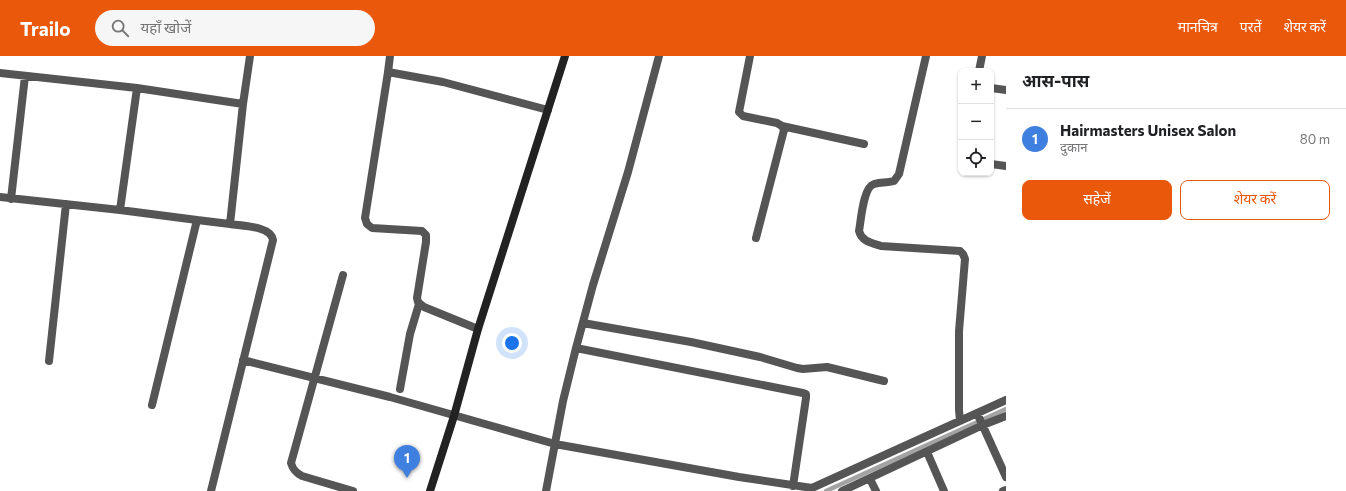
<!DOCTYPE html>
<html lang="hi">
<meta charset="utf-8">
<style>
:root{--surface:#fff;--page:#f6f6f6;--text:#202124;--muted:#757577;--line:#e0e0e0;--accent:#ea580c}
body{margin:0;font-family:Commissioner,"Noto Sans Devanagari",sans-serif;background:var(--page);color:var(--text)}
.controls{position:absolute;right:12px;top:12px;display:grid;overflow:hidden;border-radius:8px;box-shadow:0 1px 3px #0004}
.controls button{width:36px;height:36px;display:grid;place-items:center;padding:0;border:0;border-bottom:1px solid var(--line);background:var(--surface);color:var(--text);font:20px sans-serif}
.you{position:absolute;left:512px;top:287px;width:14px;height:14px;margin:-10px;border:3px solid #fff;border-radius:50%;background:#1a73e8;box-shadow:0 0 0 6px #1a73e833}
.badge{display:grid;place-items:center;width:26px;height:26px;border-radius:50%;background:var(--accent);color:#fff;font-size:13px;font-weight:700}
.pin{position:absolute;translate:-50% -33px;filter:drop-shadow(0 1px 2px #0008)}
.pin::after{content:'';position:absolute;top:21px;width:14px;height:12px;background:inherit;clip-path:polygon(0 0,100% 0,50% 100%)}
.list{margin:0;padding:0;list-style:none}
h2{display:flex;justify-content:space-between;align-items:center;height:52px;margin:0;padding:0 16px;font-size:17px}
h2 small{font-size:13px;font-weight:400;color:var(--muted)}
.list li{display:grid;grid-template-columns:26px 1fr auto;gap:12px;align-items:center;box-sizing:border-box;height:60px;padding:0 16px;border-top:1px solid var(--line)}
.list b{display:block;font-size:15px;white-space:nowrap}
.list p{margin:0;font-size:13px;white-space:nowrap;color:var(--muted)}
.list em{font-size:13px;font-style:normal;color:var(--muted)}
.actions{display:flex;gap:8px;padding:12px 16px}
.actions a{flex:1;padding:9px 0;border:1px solid var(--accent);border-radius:8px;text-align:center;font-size:14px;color:var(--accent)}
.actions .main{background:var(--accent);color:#fff}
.icon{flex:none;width:22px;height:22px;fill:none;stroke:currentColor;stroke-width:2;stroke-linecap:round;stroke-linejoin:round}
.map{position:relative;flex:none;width:1006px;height:435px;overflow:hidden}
header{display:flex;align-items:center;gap:24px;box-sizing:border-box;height:56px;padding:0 20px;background:var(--accent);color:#fff}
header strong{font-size:19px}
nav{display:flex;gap:22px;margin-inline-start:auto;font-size:14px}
.search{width:280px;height:36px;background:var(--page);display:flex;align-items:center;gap:10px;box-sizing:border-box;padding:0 14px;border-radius:22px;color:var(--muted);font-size:15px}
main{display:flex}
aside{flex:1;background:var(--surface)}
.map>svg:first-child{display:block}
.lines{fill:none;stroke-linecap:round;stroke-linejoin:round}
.stream{stroke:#a3a3a3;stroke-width:4.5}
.street{stroke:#555;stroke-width:8}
.secondary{stroke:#222;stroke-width:8}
</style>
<header>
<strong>Trailo</strong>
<div class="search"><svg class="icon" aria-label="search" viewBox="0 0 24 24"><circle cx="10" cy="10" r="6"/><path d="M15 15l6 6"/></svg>यहाँ खोजें</div>
<nav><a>मानचित्र</a><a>परतें</a><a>शेयर करें</a></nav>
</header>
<main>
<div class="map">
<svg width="1006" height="435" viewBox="0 0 1006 435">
<rect width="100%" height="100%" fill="#fff"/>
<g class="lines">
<!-- stream -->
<path class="stream" d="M826 435 1006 353"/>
<!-- street -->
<path class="street" d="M390 0 388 16 365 162 367 168 372 172 422 175 426 179V186L417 242 418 246 424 251 478 273
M750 0 739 56 743 60 777 67 782 70 784 74 756 182
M926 0 899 118 894 125C887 127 880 126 874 128 863 131 861 165 859 175 862 186 872 187 881 190L960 195 963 198 965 203 959 275V354L960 365
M979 15 982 0
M388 16 443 26 548 54
M0 17 137 32 120 154
M137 32 243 48
M991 32 1006 34
M782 70 864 88
M991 108 1006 110
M0 141 120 154 197 164
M11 143 25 20
M343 219 291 407C293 414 296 417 302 420L353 435
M583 267 691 286 760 301 797 312 803 313 827 311 884 325
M576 292 803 337 806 338V342L793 430
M243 304 390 341 555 388 739 421 812 432 1006 344
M49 305 66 148
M400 333 410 278 419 248
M152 349 197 164 230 168 243 48 250 0
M977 357 1006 421
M927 396 944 435
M870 423 876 435
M211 435 273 184C271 170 242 170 230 168
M546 435 563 345 576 292 593 229 628 116 659 0
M842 435 983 369 1006 360
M1003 435 1006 434"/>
<!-- secondary -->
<path class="secondary" d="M430 435 454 360 478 273 565 0"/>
</g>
</svg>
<div class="controls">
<button>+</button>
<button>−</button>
<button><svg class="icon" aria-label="locate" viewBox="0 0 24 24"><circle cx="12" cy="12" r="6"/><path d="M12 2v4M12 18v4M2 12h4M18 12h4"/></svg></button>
</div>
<div class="you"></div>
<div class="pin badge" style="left:407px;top:422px;background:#3f7fe0">1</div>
</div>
<aside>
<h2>आस-पास<small></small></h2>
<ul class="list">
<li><span class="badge" style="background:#3f7fe0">1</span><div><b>Hairmasters Unisex Salon</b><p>दुकान</p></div><em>80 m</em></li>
</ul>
<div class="actions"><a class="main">सहेजें</a><a>शेयर करें</a></div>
</aside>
</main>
